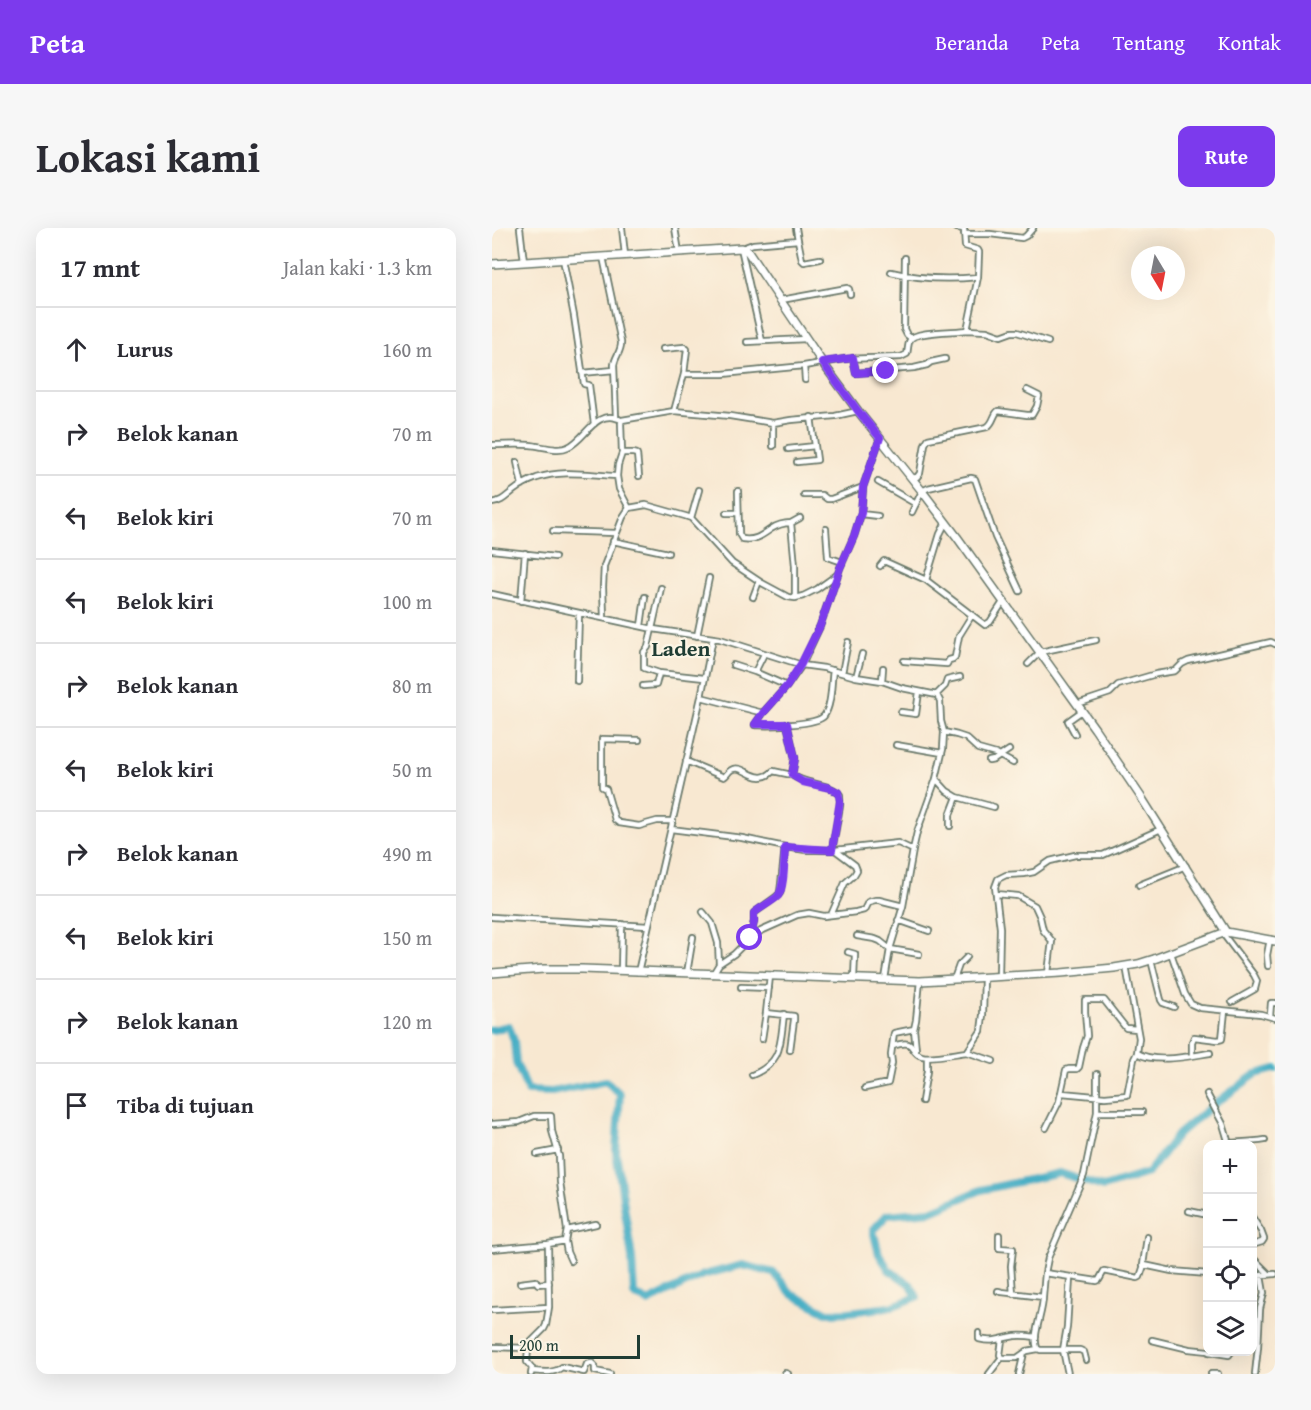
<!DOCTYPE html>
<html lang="id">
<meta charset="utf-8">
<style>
:root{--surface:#fff;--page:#f7f7f7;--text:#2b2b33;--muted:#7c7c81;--line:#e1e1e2;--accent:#7c3aed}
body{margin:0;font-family:"Gentium Book Plus",serif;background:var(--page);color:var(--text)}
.controls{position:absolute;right:18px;bottom:18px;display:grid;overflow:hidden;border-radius:12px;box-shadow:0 6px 24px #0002}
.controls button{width:54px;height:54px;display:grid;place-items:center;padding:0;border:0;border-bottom:2px solid var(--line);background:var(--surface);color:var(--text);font:30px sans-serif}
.compass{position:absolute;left:639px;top:18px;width:54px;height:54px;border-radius:50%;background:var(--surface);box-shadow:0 6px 24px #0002;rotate:170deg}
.scale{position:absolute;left:18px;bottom:15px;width:130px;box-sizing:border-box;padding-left:6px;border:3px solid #1f3d34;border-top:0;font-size:16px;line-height:21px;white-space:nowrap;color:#1f3d34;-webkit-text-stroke:4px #fcf5e5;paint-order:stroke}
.stop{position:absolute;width:18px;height:18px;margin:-14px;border:4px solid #7c3aed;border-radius:50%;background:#fff}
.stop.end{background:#7c3aed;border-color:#fff;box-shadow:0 2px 6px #0008}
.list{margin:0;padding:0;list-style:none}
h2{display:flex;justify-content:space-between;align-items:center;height:78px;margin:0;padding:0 24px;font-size:26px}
h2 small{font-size:20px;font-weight:400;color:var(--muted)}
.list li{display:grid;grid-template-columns:39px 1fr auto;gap:18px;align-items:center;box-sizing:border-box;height:84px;padding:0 24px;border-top:2px solid var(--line)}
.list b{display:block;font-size:22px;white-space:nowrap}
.list em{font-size:20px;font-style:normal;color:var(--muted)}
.icon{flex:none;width:33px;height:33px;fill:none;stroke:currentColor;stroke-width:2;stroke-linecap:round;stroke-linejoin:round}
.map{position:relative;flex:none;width:783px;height:1146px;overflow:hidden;border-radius:12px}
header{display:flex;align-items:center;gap:36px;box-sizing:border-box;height:84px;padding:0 30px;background:var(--accent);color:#fff}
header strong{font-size:28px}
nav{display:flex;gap:33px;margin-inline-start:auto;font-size:21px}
.intro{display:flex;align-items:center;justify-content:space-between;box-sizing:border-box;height:144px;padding:0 36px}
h1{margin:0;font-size:42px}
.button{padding:15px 27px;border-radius:12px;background:var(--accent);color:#fff;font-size:21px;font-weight:700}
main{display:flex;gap:36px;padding:0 36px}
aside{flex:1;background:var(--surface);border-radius:12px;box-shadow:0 6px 24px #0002}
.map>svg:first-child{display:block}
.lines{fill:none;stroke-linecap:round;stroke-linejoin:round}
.river{stroke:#46aec5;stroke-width:8}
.street-casing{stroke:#6b796b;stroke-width:8}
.secondary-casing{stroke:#6b796b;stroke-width:10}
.street{stroke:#fff;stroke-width:4.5}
.secondary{stroke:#fff;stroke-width:7}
.route{stroke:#7c3aed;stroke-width:8}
.labels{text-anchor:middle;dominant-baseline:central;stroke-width:4.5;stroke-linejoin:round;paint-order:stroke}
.quarter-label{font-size:22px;font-weight:bold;fill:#1f3d34;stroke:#fcf5e5}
</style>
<header>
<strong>Peta</strong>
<nav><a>Beranda</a><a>Peta</a><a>Tentang</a><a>Kontak</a></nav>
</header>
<div class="intro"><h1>Lokasi kami</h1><a class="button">Rute</a></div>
<main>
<aside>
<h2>17 mnt<small>Jalan kaki · 1.3 km</small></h2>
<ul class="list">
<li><svg class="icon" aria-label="ahead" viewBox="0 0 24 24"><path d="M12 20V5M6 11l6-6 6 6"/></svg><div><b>Lurus</b></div><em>160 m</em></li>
<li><svg class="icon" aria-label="right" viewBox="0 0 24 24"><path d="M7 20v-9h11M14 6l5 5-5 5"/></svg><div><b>Belok kanan</b></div><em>70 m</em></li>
<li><svg class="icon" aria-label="left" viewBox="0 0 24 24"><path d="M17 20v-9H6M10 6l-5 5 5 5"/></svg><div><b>Belok kiri</b></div><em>70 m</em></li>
<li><svg class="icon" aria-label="left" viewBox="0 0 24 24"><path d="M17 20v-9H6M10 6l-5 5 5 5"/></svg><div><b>Belok kiri</b></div><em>100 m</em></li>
<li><svg class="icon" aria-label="right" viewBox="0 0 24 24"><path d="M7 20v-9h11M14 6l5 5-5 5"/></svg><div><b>Belok kanan</b></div><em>80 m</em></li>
<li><svg class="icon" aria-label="left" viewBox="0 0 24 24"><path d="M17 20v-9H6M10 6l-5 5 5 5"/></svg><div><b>Belok kiri</b></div><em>50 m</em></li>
<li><svg class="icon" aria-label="right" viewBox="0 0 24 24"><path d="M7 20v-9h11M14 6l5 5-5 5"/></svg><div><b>Belok kanan</b></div><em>490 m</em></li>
<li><svg class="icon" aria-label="left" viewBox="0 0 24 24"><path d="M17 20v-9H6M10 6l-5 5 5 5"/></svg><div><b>Belok kiri</b></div><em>150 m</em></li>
<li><svg class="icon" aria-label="right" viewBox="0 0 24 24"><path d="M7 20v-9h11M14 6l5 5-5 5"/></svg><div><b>Belok kanan</b></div><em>120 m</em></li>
<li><svg class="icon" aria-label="arrive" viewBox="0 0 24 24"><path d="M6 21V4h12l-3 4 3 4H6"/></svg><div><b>Tiba di tujuan</b></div></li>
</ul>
</aside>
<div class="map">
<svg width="783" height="1146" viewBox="0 0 783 1146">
<rect width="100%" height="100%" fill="#fcf5e5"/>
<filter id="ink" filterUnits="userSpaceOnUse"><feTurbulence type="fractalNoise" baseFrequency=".0167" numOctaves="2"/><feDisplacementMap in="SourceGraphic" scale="12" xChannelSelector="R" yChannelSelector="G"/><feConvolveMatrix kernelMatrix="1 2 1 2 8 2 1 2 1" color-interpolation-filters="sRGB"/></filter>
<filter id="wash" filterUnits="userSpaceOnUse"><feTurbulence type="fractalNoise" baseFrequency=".008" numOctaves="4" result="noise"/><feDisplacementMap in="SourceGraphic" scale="24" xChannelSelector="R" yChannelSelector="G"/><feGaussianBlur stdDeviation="1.35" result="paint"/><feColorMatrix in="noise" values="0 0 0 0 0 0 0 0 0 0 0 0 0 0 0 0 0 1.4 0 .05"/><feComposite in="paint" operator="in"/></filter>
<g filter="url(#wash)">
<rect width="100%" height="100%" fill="#f8e8d1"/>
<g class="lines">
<!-- river -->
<path class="river" d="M0 802 17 798 22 813 24 835 36 863 60 864 114 853 128 866 124 924 140 1030 142 1066 156 1074 211 1047 250 1037 282 1045 300 1066 336 1085 357 1084 398 1079 425 1069 419 1057 397 1042 387 1026 381 1002 395 987 439 983 489 962 568 945 611 959 656 945 686 906 721 877 764 846 783 841"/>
</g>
</g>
<g filter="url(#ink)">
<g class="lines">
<defs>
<path id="street" d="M28 0 32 34
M130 0 133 27
M183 0 187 24
M472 6H498L530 10 534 8 541 0
M306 12 310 32 312 34 328 31
M249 20 270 113
M250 20 261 16 306 12 304 0
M111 29 129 114C130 123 123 128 122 137L124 190
M413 30 412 101 415 107 419 110
M71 31 82 88 92 156 97 157 102 196
M399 44C427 51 457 52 486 49
M289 72 355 60 357 61 358 66
M475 102 495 103 509 108 520 104H525L556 114
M255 114 314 111
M171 121 192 119 195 121 192 146 182 183
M361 130 364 145 422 140 435 137 439 134 453 131
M312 138 313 152
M90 145 122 142
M192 146H231L312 138 353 131 409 129 415 126C416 122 416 115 418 112 422 103 464 104 475 102L486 49 487 24 486 22 473 18 472 1 465 0
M281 195V218
M0 217C13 217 26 216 38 217 50 218 66 224 76 219 94 211 103 181 127 191
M296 221 323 218
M130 225H141L145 226 147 248
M25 234 30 257
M305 234 325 232 319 189
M420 250 425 249 428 245 433 216 436 211 495 199C502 195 501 187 506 183L535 187H540L545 178 547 168 535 162
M386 254 424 276
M246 263 247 306 250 311C263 313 269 308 279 301 285 297 292 295 299 295L303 338V370
M312 267H330L335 271H339L371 259
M0 275C11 274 15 267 24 261 30 256 37 253 45 250 71 241 98 247 125 248
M137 280 127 261 125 248 126 237 130 225 129 195 130 192 182 183 238 188 281 195 299 192 343 188 366 183
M420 284 430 263 436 260 479 250 483 251 503 309 528 363
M234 285H246
M369 286 386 288
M199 290 207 262
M454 294 448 306 434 352 493 397 498 394 511 374
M299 295 308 290
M334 301 336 329 350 334
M61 303 124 305
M121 313 176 325
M0 322 63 329
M388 338 392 333 434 352
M169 360 156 419 152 424V440L167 445 212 450
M0 366 161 401 228 411 310 437 332 440 364 449 390 453 410 460 445 467 448 473 449 493 452 504 451 521 444 551 425 604 421 622 411 678 398 721 393 751
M261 369 267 353
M29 373 33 325
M112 390 111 359 112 338 131 289 137 280 154 277 193 288 199 290 240 335 270 355 296 369 303 370 311 368 325 361 346 346
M149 398 153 369
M205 408 217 350
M412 433 455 436 457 432 461 431 463 429 467 408 480 387
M536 436 548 424 604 412
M241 437 263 444 295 458
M263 444 272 426
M350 445 356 414
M364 449 370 426
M85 453 87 385
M390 453 391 440
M151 458 164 457 167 445
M444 467 453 458 455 452 468 449
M209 469 271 485
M585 476 618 465 626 457 664 446 683 443 690 436 696 433 779 414 783 416
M409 484 424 486 427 464
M295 496 303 530 300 547C313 557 339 555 348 567V578L340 622
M263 497 271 485 295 458 310 437 328 398 348 340 362 308 369 286 371 259 388 210
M263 497C275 498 325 497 332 488 340 477 339 456 341 442
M452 504 465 507 474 510 486 521 504 526 521 535
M583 506 576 493 590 483
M147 512 110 511V559L114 561 123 592 127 595 147 598 165 593H181
M404 517 450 525
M194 533 232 549C235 547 236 544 239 542 251 534 265 560 281 543L300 547
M497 533 502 532 517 522
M444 551 455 563 465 569 458 587V598
M465 569 502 579
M179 601 250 610 293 619 314 622H343L406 615 421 622
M647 657 694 638
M504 666 526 668 543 678 548 689 551 702 560 713 556 745
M211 684 220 695 226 715 227 736 221 746
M339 687 353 655 362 647 365 642 363 637 343 622
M0 689 156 698
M406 692 437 703
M731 706 762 747 765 753 763 761 740 774
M365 708 383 711 388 713 398 721 427 726
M258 710 262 694V685L284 669 288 665 293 619
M356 724 363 726 362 750
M679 725 693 766 699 776 708 780 769 786 783 790
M659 732 669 772 671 775 682 779
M227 736 242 726 258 710 269 703 305 687 317 685 332 688 364 684 372 682 376 674 383 672H387L411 678
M634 738 647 810 645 825C663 836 698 828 718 825
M776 738 775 727 778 711
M129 743 130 696
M146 744 209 469 221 410
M195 745 201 709
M278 748 274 785 302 788V792L298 822
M507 748 508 700 503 659 506 651 514 647 532 646 542 644 558 633 583 627H611L669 601
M462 751 467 737 475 729
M249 759 277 760
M778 788 779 775H783
M270 811 274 785
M401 818C426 810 416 824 430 828 438 831 465 825 475 824L489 803 491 787 492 749
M424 822 422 801 424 792 428 753
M475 824 501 833
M700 827V814L702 809 726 812 730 811 733 783
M605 846V884
M260 847C291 834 288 816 292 786
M373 860 396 855 400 835 399 827 402 805 422 801
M570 865 613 869 635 867 642 831 645 825
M715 866 731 896 737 916
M430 873 435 843V829
M0 896 27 894 42 888H59L60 903 67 928 68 954 75 1002 73 1013 75 1024 79 1033
M554 900 567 874 574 842 577 841H585L587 839 591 820 595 808 593 784V772H612L634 800 645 801
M737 915C750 914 760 914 773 912
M45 926 66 922
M697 983 716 987
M760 989 769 1003 772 1011 770 1014 760 1017
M75 1002 104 996
M507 1007V1020L521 1021 519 1038 521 1066
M0 1021 56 1016 73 1013
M760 1029 777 1046
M651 1037 655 1009
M553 1045 605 1053 607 1052 612 1043 646 1050 648 1049 652 1037 680 1043 716 1046
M760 1048 783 1046
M28 1055 44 1053 46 1056 57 1055
M506 1063 510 1064 551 1069C551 1085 540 1106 545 1120L548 1122H588L592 1124 594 1132
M551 1069 553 1045 556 1030 592 947 605 884H650
M0 1082 57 1079 56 1016
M487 1105V1111C503 1115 508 1110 523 1108 530 1107 537 1108 544 1109
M510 1112 508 1127 511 1130H525L535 1123 546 1121
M660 1112 697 1121 716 1123
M0 1119 36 1120
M717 1124 737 1127 739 1124
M40 1143C50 1144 62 1146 70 1139L92 1144 95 1136 100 1135 103 1138V1143L118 1146
M293 1145 296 1146
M39 1146 40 1140 35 1134 36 1120 38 1115 52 1101 54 1097 57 1079
M497 1146 510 1129
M527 1146 532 1125
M576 1146 571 1122 575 1099 578 1050
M719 1146H726
M763 1146 766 1119 768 1081 772 1065 769 1048"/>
<path id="secondary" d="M0 36 249 20 256 24 330 134 366 183 430 263 465 309 603 501 649 569 734 704
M0 745 52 741H90L428 753 569 745 622 740 646 736 662 731 734 704 783 713"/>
</defs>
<!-- street casing -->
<use href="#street" class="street-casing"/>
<!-- secondary casing -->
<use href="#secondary" class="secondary-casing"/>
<!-- street -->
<use href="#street" class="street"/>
<!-- secondary -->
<use href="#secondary" class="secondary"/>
</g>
</g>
<g class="lines" filter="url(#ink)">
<!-- route -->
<path class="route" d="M258 710 262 694V685C269 679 280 674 286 668 293 659 292 631 293 619L340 622 348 573 346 564 338 560 311 554 300 547 303 530 295 496H263L271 485 295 458 309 436 328 398 348 340 362 308 369 285 371 259 388 210 366 183 330 134 361 130 364 145 394 143"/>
</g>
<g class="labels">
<!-- quarter labels -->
<g class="quarter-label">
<text x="189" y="420">Laden</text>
</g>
</g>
</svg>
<div class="controls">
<button>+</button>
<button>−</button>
<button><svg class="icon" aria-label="locate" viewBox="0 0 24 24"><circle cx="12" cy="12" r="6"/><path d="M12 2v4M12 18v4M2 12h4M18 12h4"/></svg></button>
<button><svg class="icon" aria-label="layers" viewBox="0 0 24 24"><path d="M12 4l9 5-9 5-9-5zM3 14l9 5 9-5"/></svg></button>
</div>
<svg class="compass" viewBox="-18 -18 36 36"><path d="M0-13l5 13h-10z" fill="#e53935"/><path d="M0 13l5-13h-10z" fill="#7c7c81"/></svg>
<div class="scale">200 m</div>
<div class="stop" style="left:258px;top:710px"></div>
<div class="stop end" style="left:394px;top:143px"></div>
</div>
</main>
